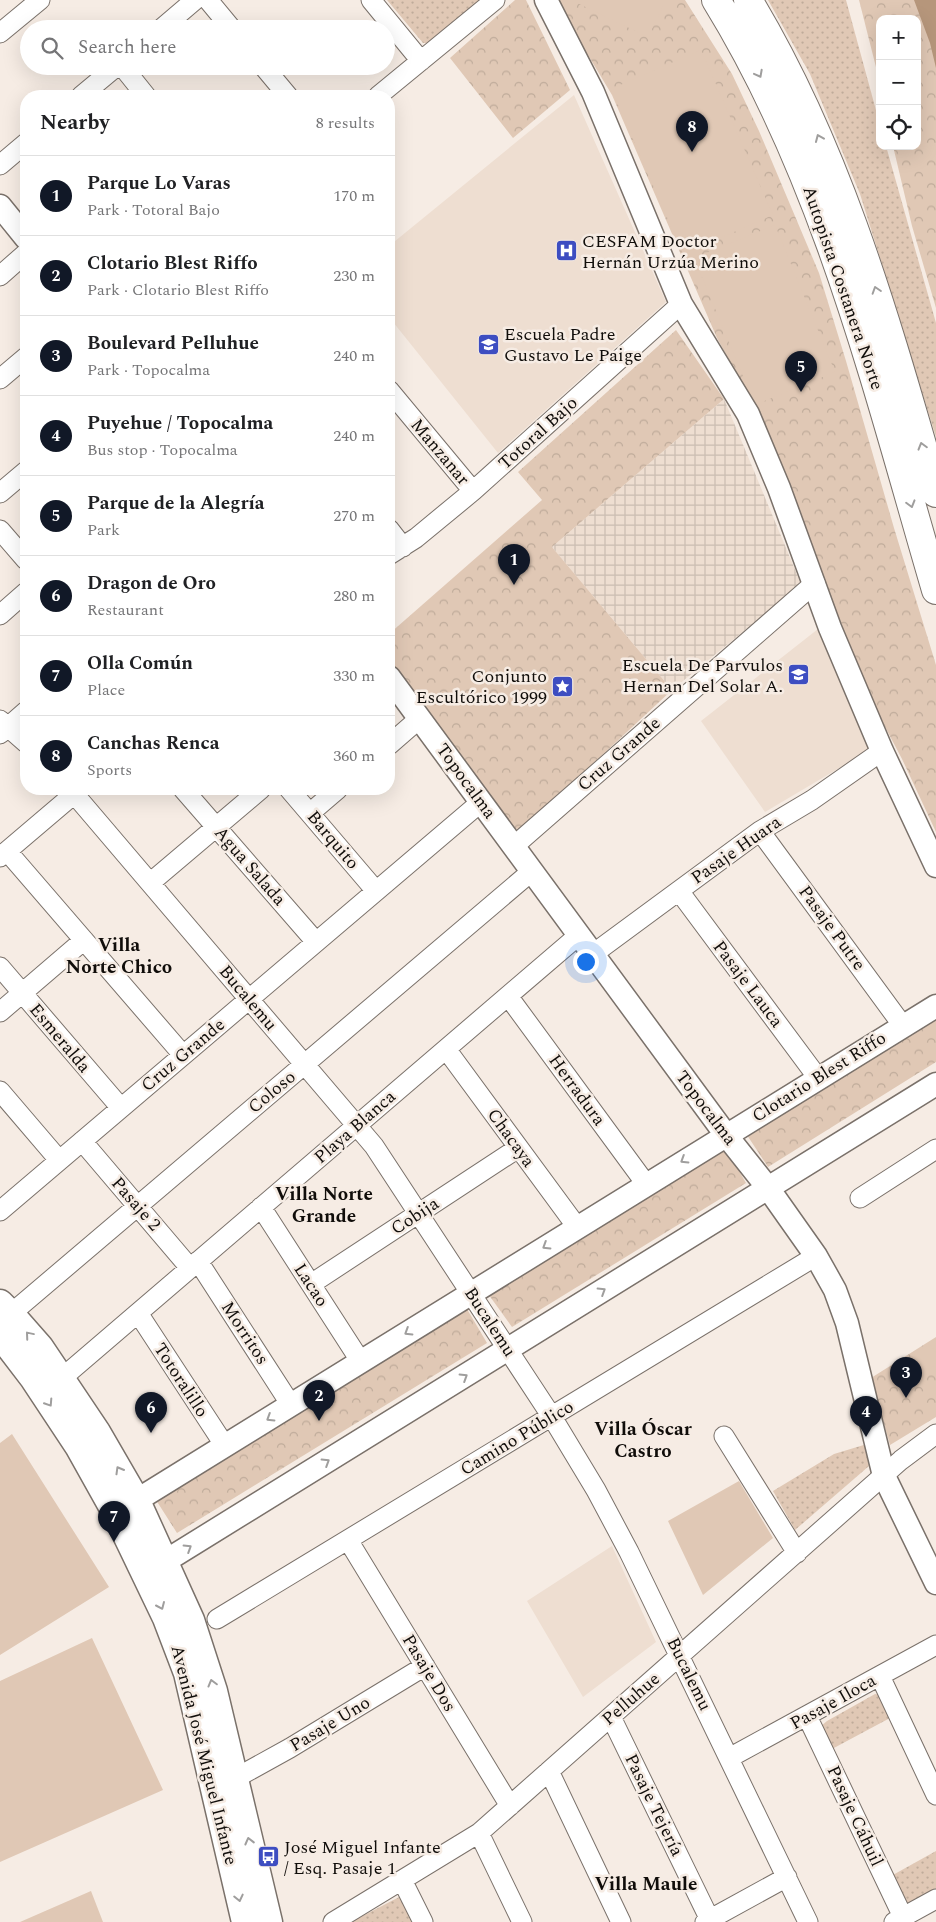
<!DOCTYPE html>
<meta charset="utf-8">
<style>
:root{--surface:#fff;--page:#f2f2f2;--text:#202124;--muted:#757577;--line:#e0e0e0;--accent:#111827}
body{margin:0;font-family:Spectral,serif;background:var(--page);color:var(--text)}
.controls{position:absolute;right:15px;top:15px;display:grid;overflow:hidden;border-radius:10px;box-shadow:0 5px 20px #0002}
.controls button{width:45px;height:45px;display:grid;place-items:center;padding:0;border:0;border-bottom:1px solid var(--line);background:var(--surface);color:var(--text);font:25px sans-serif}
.you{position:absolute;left:585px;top:961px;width:18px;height:18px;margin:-12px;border:4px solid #fff;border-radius:50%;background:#1a73e8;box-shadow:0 0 0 8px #1a73e833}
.badge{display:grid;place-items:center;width:32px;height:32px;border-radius:50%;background:var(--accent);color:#fff;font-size:16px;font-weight:700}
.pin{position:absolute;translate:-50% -41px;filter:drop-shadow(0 1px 2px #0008)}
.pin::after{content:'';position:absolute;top:26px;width:18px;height:15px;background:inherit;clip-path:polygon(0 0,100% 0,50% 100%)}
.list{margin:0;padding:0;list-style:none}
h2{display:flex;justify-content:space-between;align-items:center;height:65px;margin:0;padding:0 20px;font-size:21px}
h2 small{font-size:16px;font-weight:400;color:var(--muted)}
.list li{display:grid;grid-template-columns:32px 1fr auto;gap:15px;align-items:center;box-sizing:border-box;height:80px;padding:0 20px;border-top:1px solid var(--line)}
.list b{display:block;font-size:19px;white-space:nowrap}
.list p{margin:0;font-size:16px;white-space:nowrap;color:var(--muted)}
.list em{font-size:16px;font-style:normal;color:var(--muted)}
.icon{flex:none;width:28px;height:28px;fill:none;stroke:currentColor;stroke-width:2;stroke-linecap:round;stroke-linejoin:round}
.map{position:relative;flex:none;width:936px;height:1922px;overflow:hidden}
.search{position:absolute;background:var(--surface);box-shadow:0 5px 20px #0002;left:20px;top:20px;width:375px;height:55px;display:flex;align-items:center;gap:12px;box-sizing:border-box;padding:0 18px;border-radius:28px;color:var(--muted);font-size:19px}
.panel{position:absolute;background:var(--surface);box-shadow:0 5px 20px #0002;left:20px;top:90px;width:375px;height:705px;border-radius:20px}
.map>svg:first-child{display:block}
.built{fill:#eeded1}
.industrial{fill:url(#industrial-grid)}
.grass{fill:url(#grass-dots)}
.park{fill:url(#park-crowns)}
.pitch{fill:#e0c8b5}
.water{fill:#b6967b}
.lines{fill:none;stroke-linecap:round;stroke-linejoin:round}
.minor-casing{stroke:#7a716a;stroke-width:21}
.tertiary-casing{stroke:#7a716a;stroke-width:25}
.secondary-casing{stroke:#7a716a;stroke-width:29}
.motorway-casing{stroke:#7a716a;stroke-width:30}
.minor{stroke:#fff;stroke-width:19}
.tertiary{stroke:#fff;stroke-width:22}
.secondary{stroke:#fff;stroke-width:26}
.motorway{stroke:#fff;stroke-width:28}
.oneway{stroke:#9f9e9d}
.labels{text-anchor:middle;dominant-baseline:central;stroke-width:5;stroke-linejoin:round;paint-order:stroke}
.poi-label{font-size:18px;fill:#100d0a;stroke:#f6ece4;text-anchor:start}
.street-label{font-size:18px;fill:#100d0a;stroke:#f6ece4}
.neighbourhood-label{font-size:19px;font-weight:bold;fill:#100d0a;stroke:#f6ece4}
</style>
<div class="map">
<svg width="936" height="1922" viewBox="0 0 936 1922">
<defs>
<pattern id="industrial-grid" width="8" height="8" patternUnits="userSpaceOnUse" patternTransform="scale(1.25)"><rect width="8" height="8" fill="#eeded1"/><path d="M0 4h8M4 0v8" fill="none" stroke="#cbbdb2"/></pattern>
<pattern id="grass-dots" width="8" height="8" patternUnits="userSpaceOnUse" patternTransform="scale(1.25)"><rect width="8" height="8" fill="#e0c8b5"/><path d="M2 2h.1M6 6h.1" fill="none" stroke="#bfab9a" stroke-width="1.8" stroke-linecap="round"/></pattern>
<pattern id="park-crowns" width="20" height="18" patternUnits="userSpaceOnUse" patternTransform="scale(1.25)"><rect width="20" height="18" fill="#e0c8b5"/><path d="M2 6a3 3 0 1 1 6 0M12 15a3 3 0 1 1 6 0" fill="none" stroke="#bfab9a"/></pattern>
</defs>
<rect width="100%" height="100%" fill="#f6ece4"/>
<!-- built -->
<path class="built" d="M574 95 666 302 498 453 389 317V246Z
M818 629 873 748 765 812 701 721Z
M612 1546 656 1642 583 1697 527 1601Z"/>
<!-- industrial -->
<path class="industrial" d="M724 399 801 584 672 690 552 547Z"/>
<!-- grass -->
<path class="grass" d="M387 0H486L434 43H423Z
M768 0H846L880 125V146H886L936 323V437L860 194 810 74Z
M867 1444 869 1466 795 1530 773 1491 834 1454Z
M875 1694 882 1695 890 1718 832 1749 820 1727 827 1721Z
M936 1851V1890L914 1902H905L891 1876Z
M403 1895 417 1922H351Z"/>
<!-- park -->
<path class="park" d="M515 0H526L570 90 513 138 450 58Z
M555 0H685L732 74 759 131 819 273 846 361 894 528 936 665V832L902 759 862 683 840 630 764 424 717 338 612 95Z
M859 0H936V308L912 226 893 146H917V19H880V83Z
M676 330 724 399 552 547 672 690 524 828 515 829 389 659V634L542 500 518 472Z
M936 1014V1062L768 1167 745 1132Z
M724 1145 746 1183 512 1327 486 1291Z
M464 1304 487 1343 177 1533 156 1500Z
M936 1337V1417L890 1445 871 1378Z"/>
<!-- pitch -->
<path class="pitch" d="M576 0H666L648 37 575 2Z
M701 50 773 215 683 254 611 89Z
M775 225 835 372 755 405 694 258Z
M930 1344 936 1353V1365L910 1381 899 1364Z
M12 1434 109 1587 0 1655V1443Z
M739 1481 773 1538 703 1595 668 1521Z
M92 1638 163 1790 0 1862V1681Z
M91 1891 103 1922H20Z"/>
<!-- water -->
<path class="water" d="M914 0H936V68L930 43Z"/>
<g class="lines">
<defs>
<path id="minor" d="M208 0 232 29
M371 0 421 61
M161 29 195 0
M0 33 40 0
M122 66 146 96
M263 66 288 96
M81 96 117 66
M378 96 495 0
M0 165 26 143
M0 276 26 253
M0 379 26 357
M389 390 473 491
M0 493 26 471
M389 529 403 547
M0 530 26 560
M389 555 416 538 473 491 681 304
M0 615 26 592
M0 720 26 743
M0 734 26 711
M389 745 420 718
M70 789 374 1146 552 1417 596 1490 629 1552 808 1922
M183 789 316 942
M289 789 376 891
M310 813 338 789
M760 831 903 1026
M514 846 815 583
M7 851 183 1055
M0 857 80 789
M150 883 261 789
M679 891 818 1078
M593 954 760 831 812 800 882 751
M0 967 121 1108
M508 996 646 1184
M0 1012 84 940
M446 1049 577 1227
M0 1091 59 1160
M82 1141 190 1268
M860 1198 936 1149
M261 1207 361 1362
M0 1211 481 802
M198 1261 291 1405
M311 1284 518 1148
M138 1313 225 1446
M4 1324 13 1312 532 871
M62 1378 579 935
M724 1436 797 1553
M348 1540 510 1806
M217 1619 816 1256
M880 1676 936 1795
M807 1716 903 1917
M611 1717 710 1920
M729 1758 936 1645
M549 1771 621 1922
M234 1779 290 1748 425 1666
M479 1833 522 1922
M402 1880 423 1922
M333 1922 479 1833 901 1460 936 1434
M705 1922 787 1877
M894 1922 936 1899"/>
<path id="tertiary" d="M546 0 593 92 681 304 748 414 779 488 830 628 882 751 936 866
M0 206 26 238
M389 677 726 1135 768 1188 816 1256 835 1290 847 1323 884 1476 936 1583
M121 1510 936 1006
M151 1570 936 1084"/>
<path id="secondary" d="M0 1303 11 1314 40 1347 97 1432 137 1501 191 1620 214 1691 269 1922
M0 1335 33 1378 78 1446 116 1514 166 1618 187 1673 245 1922"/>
<path id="motorway" d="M716 0C827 180 877 389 936 590
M748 0C840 152 887 324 936 493"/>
</defs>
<!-- minor casing -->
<use href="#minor" class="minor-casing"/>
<!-- tertiary casing -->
<use href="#tertiary" class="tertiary-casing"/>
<!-- secondary casing -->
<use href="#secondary" class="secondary-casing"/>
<!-- motorway casing -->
<use href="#motorway" class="motorway-casing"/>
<!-- minor -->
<use href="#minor" class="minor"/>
<!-- tertiary -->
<use href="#tertiary" class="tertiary"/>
<!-- secondary -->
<use href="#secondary" class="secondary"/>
<!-- motorway -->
<use href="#motorway" class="motorway"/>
</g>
<!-- one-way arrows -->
<defs><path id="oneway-chevron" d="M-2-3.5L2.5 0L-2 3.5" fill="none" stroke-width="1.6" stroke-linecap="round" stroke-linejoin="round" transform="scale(1.25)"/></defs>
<g class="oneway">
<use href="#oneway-chevron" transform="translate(759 74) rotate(62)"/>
<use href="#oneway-chevron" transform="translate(819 138) rotate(-113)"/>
<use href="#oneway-chevron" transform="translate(876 290) rotate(-108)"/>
<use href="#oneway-chevron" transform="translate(922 446) rotate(-106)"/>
<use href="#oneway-chevron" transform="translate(911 504) rotate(74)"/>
<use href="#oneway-chevron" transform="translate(684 1160) rotate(148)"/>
<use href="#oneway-chevron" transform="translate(546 1246) rotate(148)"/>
<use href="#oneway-chevron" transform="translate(602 1291) rotate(-32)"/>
<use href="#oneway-chevron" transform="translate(408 1332) rotate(148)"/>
<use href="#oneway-chevron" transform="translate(29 1335) rotate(-130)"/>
<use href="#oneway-chevron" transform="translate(464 1377) rotate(-32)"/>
<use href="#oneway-chevron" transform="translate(49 1403) rotate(57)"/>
<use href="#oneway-chevron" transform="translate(270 1418) rotate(148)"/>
<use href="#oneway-chevron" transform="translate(326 1462) rotate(-32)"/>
<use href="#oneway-chevron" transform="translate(119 1470) rotate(-120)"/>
<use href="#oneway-chevron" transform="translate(188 1548) rotate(-32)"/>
<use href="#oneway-chevron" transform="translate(161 1606) rotate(66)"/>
<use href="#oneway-chevron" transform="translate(212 1683) rotate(-105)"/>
<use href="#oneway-chevron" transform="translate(249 1841) rotate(-104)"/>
<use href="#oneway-chevron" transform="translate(239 1898) rotate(77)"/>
</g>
<!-- icons -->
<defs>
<symbol id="hospital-square" viewBox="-11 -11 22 22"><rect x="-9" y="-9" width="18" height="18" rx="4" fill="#3d4dc1" stroke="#f6ece4"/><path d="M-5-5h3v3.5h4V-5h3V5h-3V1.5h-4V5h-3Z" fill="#fff"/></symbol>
<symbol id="school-square" viewBox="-11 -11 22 22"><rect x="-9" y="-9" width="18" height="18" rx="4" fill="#3d4dc1" stroke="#f6ece4"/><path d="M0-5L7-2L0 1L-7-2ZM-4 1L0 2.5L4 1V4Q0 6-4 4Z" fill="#fff"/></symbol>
<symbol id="sight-square" viewBox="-11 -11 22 22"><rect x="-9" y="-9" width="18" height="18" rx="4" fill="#3d4dc1" stroke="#f6ece4"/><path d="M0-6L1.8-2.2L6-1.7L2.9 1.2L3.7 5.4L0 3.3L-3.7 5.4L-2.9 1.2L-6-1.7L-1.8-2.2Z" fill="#fff"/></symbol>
<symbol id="bus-square" viewBox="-11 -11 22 22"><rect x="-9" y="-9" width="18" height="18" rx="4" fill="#3d4dc1" stroke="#f6ece4"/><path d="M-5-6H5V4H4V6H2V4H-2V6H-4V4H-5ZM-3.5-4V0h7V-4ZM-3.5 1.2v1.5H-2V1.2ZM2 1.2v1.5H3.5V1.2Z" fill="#fff"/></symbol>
</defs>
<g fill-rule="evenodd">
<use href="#hospital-square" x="554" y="238" width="25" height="25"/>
<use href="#school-square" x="476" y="332" width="25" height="25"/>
<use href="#school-square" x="786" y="662" width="25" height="25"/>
<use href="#sight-square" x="550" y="674" width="25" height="25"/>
<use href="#bus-square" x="256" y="1844" width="25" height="25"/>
</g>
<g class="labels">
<!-- poi labels -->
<g class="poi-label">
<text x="582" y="241">CESFAM Doctor<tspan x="582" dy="21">Hernán Urzúa Merino</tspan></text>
<text x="504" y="334">Escuela Padre<tspan x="504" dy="21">Gustavo Le Paige</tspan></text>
<text x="783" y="665" text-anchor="end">Escuela De Parvulos<tspan x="783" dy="21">Hernan Del Solar A.</tspan></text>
<text x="547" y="676" text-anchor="end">Conjunto<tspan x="547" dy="21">Escultórico 1999</tspan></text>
<text x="284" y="1847">José Miguel Infante<tspan x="284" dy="21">/ Esq. Pasaje 1</tspan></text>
</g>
<!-- street labels -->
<g class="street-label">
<text transform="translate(843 288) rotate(71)">Autopista Costanera Norte</text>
<text transform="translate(538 433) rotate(-42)">Totoral Bajo</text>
<text transform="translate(440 452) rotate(50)">Manzanar</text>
<text transform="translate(619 754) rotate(-41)">Cruz Grande</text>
<text transform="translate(466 781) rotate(54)">Topocalma</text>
<text transform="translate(333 840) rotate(50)">Barquito</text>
<text transform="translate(736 850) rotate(-35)">Pasaje Huara</text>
<text transform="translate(250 866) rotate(49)">Agua Salada</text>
<text transform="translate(832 928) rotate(54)">Pasaje Putre</text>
<text transform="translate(748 984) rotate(53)">Pasaje Lauca</text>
<text transform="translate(248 998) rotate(50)">Bucalemu</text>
<text transform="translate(60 1038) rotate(50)">Esmeralda</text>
<text transform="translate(183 1055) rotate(-40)">Cruz Grande</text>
<text transform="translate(819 1077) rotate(-32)">Clotario Blest Riffo</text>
<text transform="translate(577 1090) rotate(54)">Herradura</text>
<text transform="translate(272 1092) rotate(-40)">Coloso</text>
<text transform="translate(706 1108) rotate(53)">Topocalma</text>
<text transform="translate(355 1127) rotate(-41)">Playa Blanca</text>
<text transform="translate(511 1138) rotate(54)">Chacaya</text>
<text transform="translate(136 1204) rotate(49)">Pasaje 2</text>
<text transform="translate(415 1216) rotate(-33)">Cobija</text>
<text transform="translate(311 1285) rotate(57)">Lacao</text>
<text transform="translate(490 1322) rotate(57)">Bucalemu</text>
<text transform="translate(245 1333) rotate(57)">Morritos</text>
<text transform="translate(181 1380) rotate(57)">Totoralillo</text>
<text transform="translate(517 1438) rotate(-31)">Camino Público</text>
<text transform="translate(429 1673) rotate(59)">Pasaje Dos</text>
<text transform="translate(689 1674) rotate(64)">Bucalemu</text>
<text transform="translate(631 1699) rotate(-41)">Pelluhue</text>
<text transform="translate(833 1702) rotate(-29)">Pasaje Iloca</text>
<text transform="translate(330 1724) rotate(-31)">Pasaje Uno</text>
<text transform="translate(204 1755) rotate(76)">Avenida José Miguel Infante</text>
<text transform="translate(654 1805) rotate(64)">Pasaje Tejería</text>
<text transform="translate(855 1816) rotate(65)">Pasaje Cáhuil</text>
</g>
<!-- neighbourhood labels -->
<g class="neighbourhood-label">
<text x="119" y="945">Villa<tspan x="119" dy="22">Norte Chico</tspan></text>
<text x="324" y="1194">Villa Norte<tspan x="324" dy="22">Grande</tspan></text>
<text x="643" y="1429">Villa Óscar<tspan x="643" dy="22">Castro</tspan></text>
<text x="646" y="1884">Villa Maule</text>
</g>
</g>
</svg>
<div class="controls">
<button>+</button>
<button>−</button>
<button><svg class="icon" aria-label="locate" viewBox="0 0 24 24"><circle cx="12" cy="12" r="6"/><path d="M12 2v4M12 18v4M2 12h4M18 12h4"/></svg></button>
</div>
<div class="you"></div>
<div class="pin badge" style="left:514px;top:585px">1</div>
<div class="pin badge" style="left:319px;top:1421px">2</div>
<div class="pin badge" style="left:906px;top:1398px">3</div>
<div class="pin badge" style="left:866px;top:1437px">4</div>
<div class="pin badge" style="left:801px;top:392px">5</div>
<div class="pin badge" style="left:151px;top:1433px">6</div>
<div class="pin badge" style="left:114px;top:1542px">7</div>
<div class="pin badge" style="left:692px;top:152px">8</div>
<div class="search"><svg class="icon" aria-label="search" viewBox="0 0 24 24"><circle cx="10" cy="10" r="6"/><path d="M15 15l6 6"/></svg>Search here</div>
<section class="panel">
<h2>Nearby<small>8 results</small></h2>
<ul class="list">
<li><span class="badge">1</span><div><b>Parque Lo Varas</b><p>Park · Totoral Bajo</p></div><em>170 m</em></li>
<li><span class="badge">2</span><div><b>Clotario Blest Riffo</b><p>Park · Clotario Blest Riffo</p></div><em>230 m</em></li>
<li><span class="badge">3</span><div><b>Boulevard Pelluhue</b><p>Park · Topocalma</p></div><em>240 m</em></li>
<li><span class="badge">4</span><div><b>Puyehue / Topocalma</b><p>Bus stop · Topocalma</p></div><em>240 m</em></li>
<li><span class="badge">5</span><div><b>Parque de la Alegría</b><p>Park</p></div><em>270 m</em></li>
<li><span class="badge">6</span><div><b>Dragon de Oro</b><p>Restaurant</p></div><em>280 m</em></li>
<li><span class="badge">7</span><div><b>Olla Común</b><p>Place</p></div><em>330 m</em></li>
<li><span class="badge">8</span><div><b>Canchas Renca</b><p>Sports</p></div><em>360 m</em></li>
</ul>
</section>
</div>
